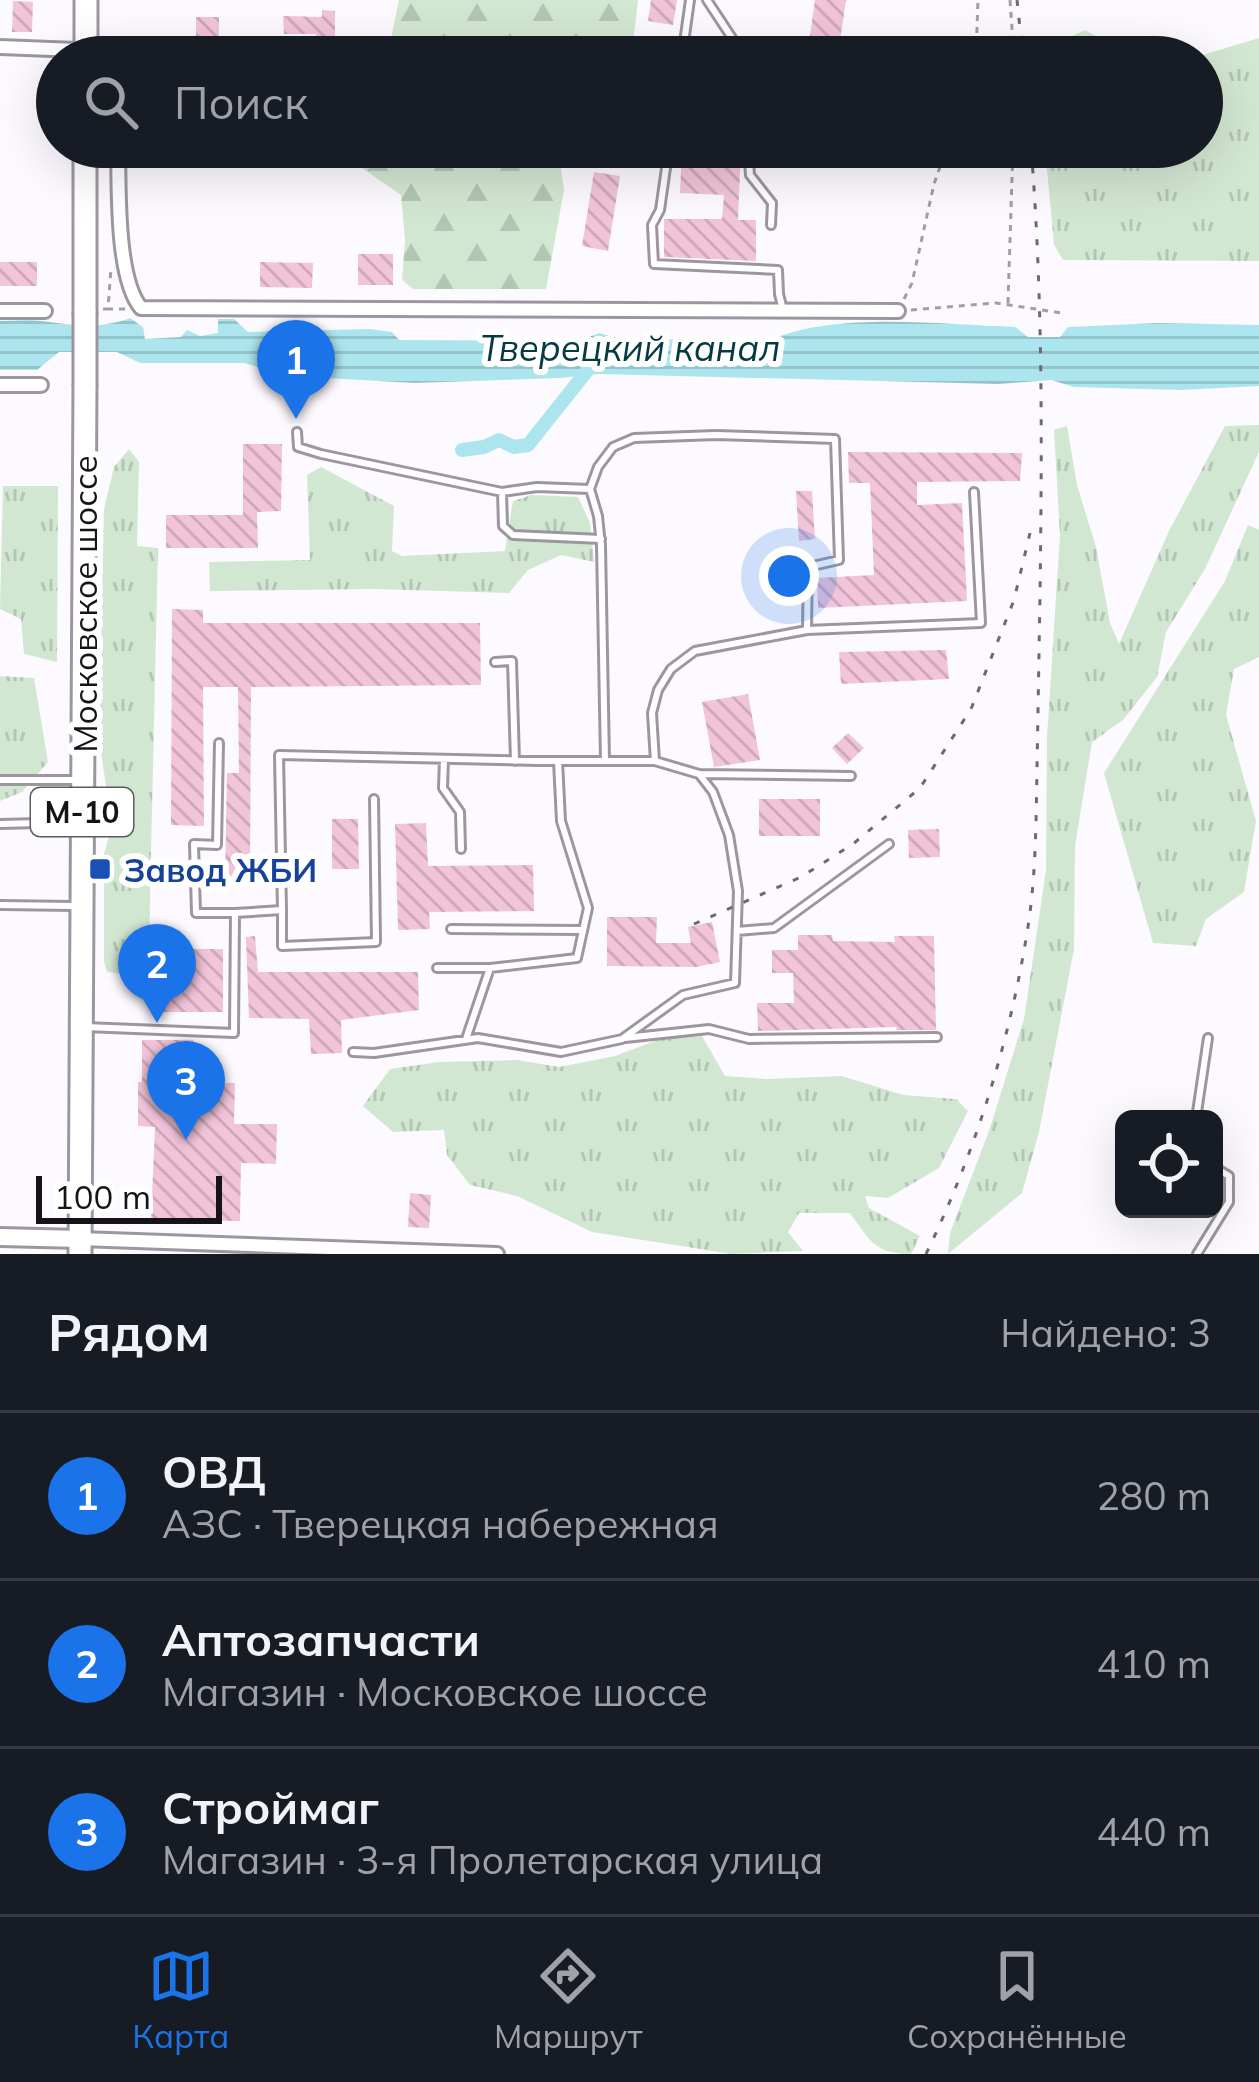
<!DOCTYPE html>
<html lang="ru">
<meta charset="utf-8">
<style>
:root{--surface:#171b24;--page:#242831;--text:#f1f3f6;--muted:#9ea1a6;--line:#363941;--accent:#1a73e8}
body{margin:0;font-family:Mulish,sans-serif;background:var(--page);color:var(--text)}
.controls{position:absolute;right:36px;bottom:36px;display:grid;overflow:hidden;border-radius:18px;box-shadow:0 12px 48px #0002}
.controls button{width:108px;height:108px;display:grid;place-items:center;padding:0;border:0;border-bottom:3px solid var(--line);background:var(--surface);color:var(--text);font:60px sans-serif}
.scale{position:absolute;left:36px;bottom:30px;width:186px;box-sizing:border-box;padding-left:12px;border:6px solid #151317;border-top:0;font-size:33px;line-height:42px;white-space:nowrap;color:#151317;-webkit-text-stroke:9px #fff;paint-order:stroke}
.you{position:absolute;left:789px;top:576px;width:42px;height:42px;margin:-30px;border:9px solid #fff;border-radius:50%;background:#1a73e8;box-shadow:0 0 0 18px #1a73e833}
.badge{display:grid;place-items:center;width:78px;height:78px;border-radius:50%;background:var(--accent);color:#fff;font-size:39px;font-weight:700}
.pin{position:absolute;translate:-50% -99px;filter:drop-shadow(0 3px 6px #0008)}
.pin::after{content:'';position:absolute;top:63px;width:42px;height:36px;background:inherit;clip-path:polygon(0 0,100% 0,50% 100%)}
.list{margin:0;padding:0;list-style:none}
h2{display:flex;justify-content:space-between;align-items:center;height:156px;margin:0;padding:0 48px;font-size:51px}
h2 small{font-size:39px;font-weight:400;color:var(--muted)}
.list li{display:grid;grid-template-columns:78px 1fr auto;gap:36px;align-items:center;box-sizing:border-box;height:168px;padding:0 48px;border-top:3px solid var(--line)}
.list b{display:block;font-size:45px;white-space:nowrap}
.list p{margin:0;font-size:39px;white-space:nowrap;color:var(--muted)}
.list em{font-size:39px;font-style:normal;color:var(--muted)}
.icon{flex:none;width:66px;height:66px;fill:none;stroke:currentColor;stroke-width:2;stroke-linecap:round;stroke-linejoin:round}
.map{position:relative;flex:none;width:1259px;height:1254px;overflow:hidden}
.search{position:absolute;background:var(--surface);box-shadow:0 12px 48px #0002;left:36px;right:36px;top:36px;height:132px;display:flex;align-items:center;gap:30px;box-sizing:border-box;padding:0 42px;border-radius:66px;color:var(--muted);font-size:45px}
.sheet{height:660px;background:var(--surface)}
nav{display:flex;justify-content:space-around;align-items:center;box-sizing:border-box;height:168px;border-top:3px solid var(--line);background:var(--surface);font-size:33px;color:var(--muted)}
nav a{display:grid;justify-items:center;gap:6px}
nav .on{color:var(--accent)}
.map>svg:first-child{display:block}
.grass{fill:url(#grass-tufts)}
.forest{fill:url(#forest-firs)}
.water{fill:url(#water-rules)}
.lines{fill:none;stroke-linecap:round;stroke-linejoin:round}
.canal{stroke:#ade5ee;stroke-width:14}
.building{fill:url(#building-back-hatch)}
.service-casing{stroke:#9d96a1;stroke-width:12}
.minor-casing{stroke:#9d96a1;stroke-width:18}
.tertiary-casing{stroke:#9d96a1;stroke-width:22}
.trunk-casing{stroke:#9d96a1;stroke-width:27}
.path{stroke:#a29fa4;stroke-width:3;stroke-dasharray:6 6;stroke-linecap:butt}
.service{stroke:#fff;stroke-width:6}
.minor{stroke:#fff;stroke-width:12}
.tertiary{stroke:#fff;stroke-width:16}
.trunk{stroke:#fff;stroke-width:21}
.rail{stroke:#6c6a6e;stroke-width:3;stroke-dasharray:6 12;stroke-linecap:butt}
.trunk-bridge-casing{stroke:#9d96a1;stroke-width:27;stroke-linecap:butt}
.trunk-bridge{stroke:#fff;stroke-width:21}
.transit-dot{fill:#1a4fb4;stroke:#fff;stroke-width:4.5}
.labels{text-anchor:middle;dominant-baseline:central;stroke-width:12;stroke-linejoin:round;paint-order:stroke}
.shield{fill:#fff;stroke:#5b5a5d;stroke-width:3}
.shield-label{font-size:30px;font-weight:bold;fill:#151317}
.street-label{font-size:33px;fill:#151317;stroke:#fff}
.transit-label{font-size:33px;font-weight:bold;fill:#164399;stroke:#fff;text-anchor:start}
.water-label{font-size:36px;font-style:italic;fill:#043a41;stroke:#fff}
</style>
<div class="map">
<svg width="1259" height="1254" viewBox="0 0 1259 1254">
<defs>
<pattern id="grass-tufts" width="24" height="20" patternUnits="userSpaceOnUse" patternTransform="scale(3)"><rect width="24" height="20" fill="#d2e7d2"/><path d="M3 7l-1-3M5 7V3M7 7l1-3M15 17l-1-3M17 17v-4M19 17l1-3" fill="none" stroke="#b3c5b4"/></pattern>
<pattern id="forest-firs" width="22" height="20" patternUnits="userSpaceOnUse" patternTransform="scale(3)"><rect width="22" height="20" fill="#d2e7d2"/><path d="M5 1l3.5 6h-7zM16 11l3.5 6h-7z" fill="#b3c5b4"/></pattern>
<pattern id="water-rules" width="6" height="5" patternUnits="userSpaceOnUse" patternTransform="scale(3)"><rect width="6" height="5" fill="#ade5ee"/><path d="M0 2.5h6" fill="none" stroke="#94c4cb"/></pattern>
<pattern id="building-back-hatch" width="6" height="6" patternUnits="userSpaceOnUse" patternTransform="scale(3)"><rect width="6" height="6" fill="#f2c4d9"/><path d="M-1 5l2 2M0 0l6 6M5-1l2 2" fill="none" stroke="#cfa8ba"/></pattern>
</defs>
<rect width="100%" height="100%" fill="#fdfaff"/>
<!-- grass -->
<path class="grass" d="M1085 30 1134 57H1037V53Z
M1259 38V261L1063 260 1054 245 1045 147H1202V57H1196Z
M1259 425V452L1205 569 1166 632 1157 677 1123 720 1092 742 1075 846 1074 949 1039 1132 1022 1193 948 1254 950 1233 989 1131 1024 1019 1046 870 1047 737 1060 535 1054 430 1067 426 1077 485 1096 547 1110 623 1119 644 1169 531 1225 426Z
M129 449 139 462 137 546 158 548 149 941 137 976 107 972 104 962V854L112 826 99 739 104 509 114 467Z
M321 467 394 506 392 551 402 556 505 551 513 501 531 495 578 497 590 523 594 562 561 555 528 570 509 593 374 589 210 591 209 562 310 560 307 475Z
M3 486H58L57 662 24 654 21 619 0 609Z
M1248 525 1259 530V657L1234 669 1226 715 1256 821 1244 892 1206 919 1196 946 1153 943 1104 773 1225 581Z
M0 676 34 678 48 762 22 792 0 801Z
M702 1036 725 1076 766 1079 842 1076 903 1095 956 1099 968 1111 939 1168 888 1198 865 1196 869 1208 920 1236 911 1254C874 1254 870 1240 850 1213H799L788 1232 803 1251 732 1254 592 1232 517 1196 470 1185 447 1155 444 1130 393 1132 363 1106 390 1069 439 1062 517 1060 559 1067 615 1056 663 1038Z"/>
<!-- forest -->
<path class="forest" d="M399 0H638L633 44 625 57H387Z
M363 147H558L564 190 546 289H413L402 280 405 240 401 195 362 168Z"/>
<!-- water -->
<path class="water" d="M130 318 143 327 145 339 181 337 187 330 200 336 218 333V319H234L248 332 370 329 392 332 399 340 578 341 599 333 621 339 770 340C839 311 941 325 1015 327L1028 337H1060L1068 327 1157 323 1259 325V386L1181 390 1074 387 1051 380 999 384 598 374 560 378 414 383 291 376 244 363H140L117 352H59L37 370H0V321C13 321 28 319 41 321 73 325 98 330 130 318Z"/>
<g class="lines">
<!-- canal -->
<path class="canal" d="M462 450 484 447 499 440 514 447 528 445 594 362"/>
</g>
<!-- building -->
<path class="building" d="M651 0H677L673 25 648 21Z
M815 0H846L838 54 808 49Z
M13 1 33 2 32 32H12Z
M322 10 335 11V39H316V34H284L283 16 322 17Z
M196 17H219V37L196 36Z
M682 147H741L738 220H756V261L664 257V219H722L724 195 680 193Z
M594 172 620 176 608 251 582 246Z
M358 254H393V285H358Z
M0 262H37V286H0Z
M260 262 313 263 312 288 260 287Z
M243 444H282L281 511 257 512 258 548H166V515H243Z
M848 452 1022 453 1020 481 917 482V505L962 503 967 601 818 608 817 578 874 575 870 483H849Z
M796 491H812L815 539 799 541Z
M172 609 203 610V623H480L481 685 251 687 250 881 225 880 227 773H239L238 687H203L204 826 171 825Z
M946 650 949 679 841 684 839 652Z
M748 694 760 760 714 767 702 702Z
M848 733 864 748 847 764 832 748Z
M759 799H820V836H759Z
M332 819H358L359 869H332Z
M426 823 428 866 533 865 534 911 429 912 430 929 398 930 395 824Z
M939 829 940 857 909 858 908 830Z
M607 917H657L656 943H691L688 927 712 922 720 962 696 967 607 966Z
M798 935H832L833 941 895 942 894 936H934L936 1030H897L896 1027 758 1031 757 1003H794L793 973H772V950H798Z
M255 936 258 972H418L419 1010 341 1020 342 1053 311 1054 309 1019 249 1018 246 937Z
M163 949H223V1012H163Z
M142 1040H193V1083H235L234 1124H277L276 1164 241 1163 240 1221 151 1220 155 1127 138 1126V1082H142Z
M410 1193 431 1195 429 1228 408 1227Z"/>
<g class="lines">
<defs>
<path id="service" d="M707 0 732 38 734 57
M682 57 690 0
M669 147 660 210 652 225 654 264 778 270 779 294 783 310
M748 147 750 175 772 203 771 225
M297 432 298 447 321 454 502 492 503 526 513 535 601 539
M502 492 537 487 590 489
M495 662 512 661 515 761
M219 743 217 845 194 844 196 913H235
M444 759 443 788 460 812 461 849
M605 761 601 545 598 516 590 489 598 467 613 447 634 438 716 435 835 439 839 560 808 567 807 630
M699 774 851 776
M0 780H80
M0 824 79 822
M0 905 74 906
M282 910V946L376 942 374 799
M451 929 583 930
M737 931 774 928 889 844
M437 968H490
M85 1027 234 1033 235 913 282 910 279 755 537 761H655L652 713 658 690 671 669 695 651 807 630 981 623 974 492
M625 1038 709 1029 749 1039 937 1037
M466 1039 490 968 577 958 588 908 561 821 558 761
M353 1052 374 1053 478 1038 561 1052 622 1039 683 995 735 983 738 891 729 835 713 792 699 774 655 761
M1196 1119 1208 1038
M1197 1254 1229 1202V1176L1214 1167"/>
<path id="minor" d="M0 47 259 57
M118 147C119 188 116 278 141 308L898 311
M0 311H45
M0 385H41
M80 1239 497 1254"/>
<path id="tertiary" d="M0 1237 80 1239"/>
<path id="trunk" d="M86 0V57
M85 312V147
M80 1254 85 386"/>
</defs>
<!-- service casing -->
<use href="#service" class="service-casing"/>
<!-- minor casing -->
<use href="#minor" class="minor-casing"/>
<!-- tertiary casing -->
<use href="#tertiary" class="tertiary-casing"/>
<!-- trunk casing -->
<use href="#trunk" class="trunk-casing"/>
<!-- path -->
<path class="path" d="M1010 0 1014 57
M976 57 978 0
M904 299 912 283 934 184 947 147
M1008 303 1013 147
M103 309H108L111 268
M107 309H127
M911 310 996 303 1062 313"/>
<!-- service -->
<use href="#service" class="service"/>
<!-- minor -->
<use href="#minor" class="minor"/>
<!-- tertiary -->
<use href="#tertiary" class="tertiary"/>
<!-- trunk -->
<use href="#trunk" class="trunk"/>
<!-- rail -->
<path class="rail" d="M1017 0 1023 57
M694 924 801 877 853 844 920 788 971 709 1014 600 1030 533
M926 1254C975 1153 1009 1044 1027 933 1036 879 1036 823 1037 768 1038 711 1039 653 1040 595 1042 446 1043 295 1031 147"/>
<defs>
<path id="trunk-bridge" d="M85 312V386"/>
</defs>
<!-- trunk-bridge casing -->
<use href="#trunk-bridge" class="trunk-bridge-casing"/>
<!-- trunk-bridge -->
<use href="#trunk-bridge" class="trunk-bridge"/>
</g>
<!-- markers -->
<rect class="transit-dot" x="88" y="857" width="24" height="24" rx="6"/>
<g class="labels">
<!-- shield labels -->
<rect class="shield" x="31" y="788" width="102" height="48" rx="9"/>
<g class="shield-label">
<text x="82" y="812">М-10</text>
</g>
<!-- street labels -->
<g class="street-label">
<text transform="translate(84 604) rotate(-90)">Московское шоссе</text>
</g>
<!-- transit labels -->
<g class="transit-label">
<text x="124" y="869">Завод ЖБИ</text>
</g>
<!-- water labels -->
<g class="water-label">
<text x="630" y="347">Тверецкий канал</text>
</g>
</g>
</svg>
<div class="controls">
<button><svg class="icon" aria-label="locate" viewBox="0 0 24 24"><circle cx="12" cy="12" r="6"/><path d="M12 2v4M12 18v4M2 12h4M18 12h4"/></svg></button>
</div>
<div class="scale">100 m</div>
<div class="you"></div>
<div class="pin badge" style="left:296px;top:419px">1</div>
<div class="pin badge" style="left:157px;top:1023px">2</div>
<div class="pin badge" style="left:186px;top:1140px">3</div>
<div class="search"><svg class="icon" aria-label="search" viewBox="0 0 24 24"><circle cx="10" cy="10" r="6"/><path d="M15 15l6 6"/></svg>Поиск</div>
</div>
<section class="sheet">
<h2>Рядом<small>Найдено: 3</small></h2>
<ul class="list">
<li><span class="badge">1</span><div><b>ОВД</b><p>АЗС · Тверецкая набережная</p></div><em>280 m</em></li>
<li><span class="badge">2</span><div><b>Аптозапчасти</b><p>Магазин · Московское шоссе</p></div><em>410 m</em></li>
<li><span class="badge">3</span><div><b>Строймаг</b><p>Магазин · 3-я Пролетарская улица</p></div><em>440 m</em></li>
</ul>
</section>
<nav>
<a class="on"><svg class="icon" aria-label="map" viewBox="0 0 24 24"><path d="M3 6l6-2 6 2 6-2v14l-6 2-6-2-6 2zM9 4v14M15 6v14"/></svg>Карта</a>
<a><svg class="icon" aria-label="directions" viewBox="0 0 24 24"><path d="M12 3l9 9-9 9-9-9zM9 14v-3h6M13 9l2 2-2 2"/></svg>Маршрут</a>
<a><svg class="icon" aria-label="saved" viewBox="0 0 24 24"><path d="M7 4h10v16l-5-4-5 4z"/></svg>Сохранённые</a>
</nav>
